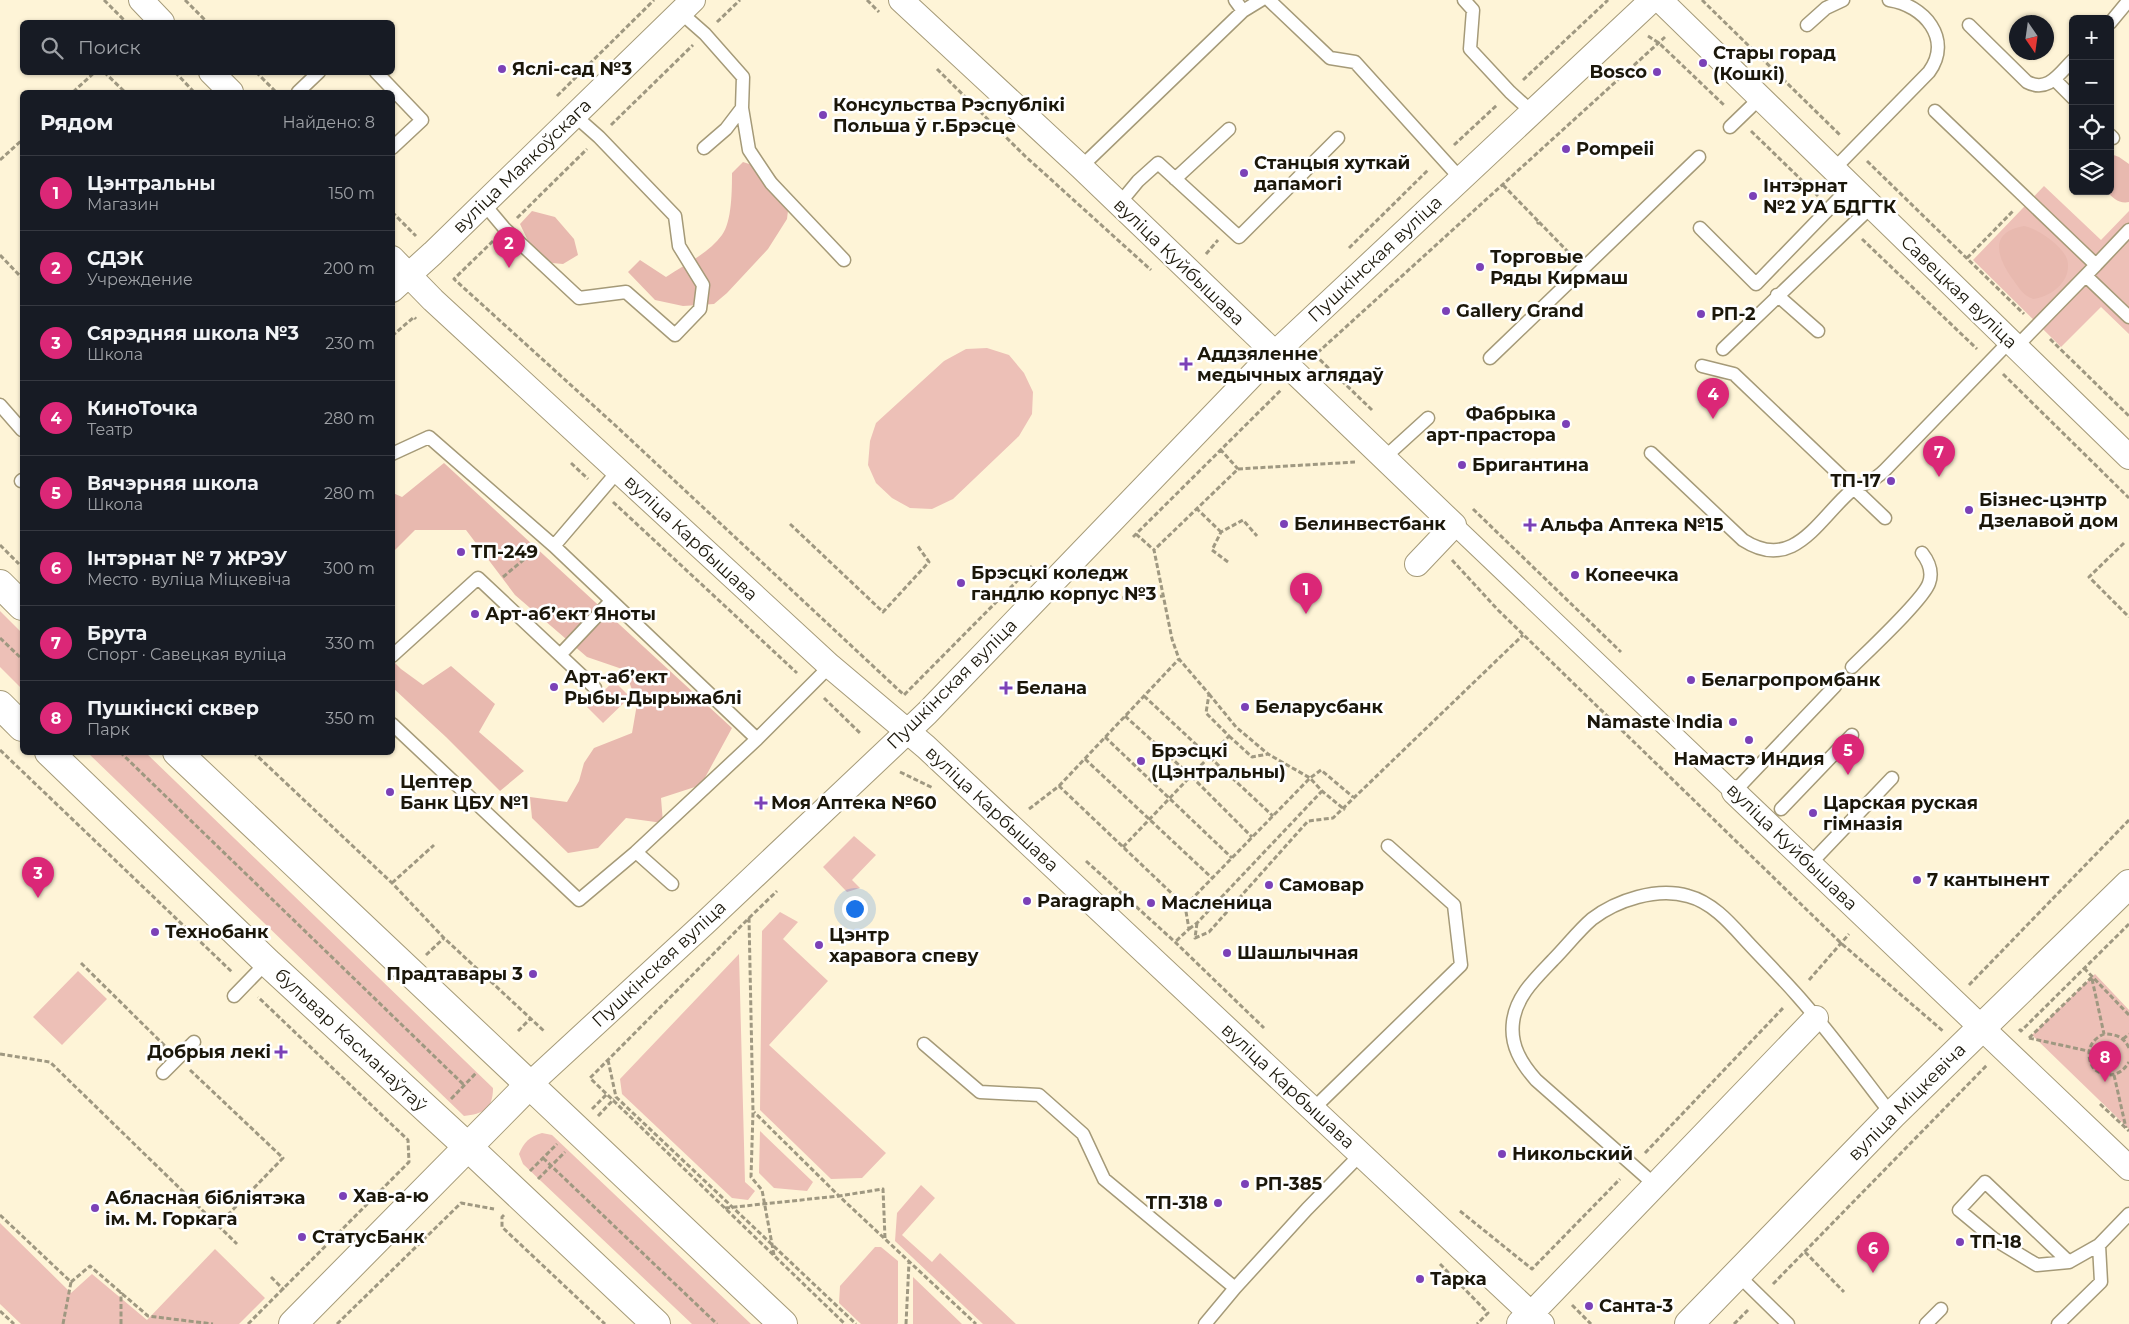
<!DOCTYPE html>
<html lang="ru">
<meta charset="utf-8">
<style>
:root{--surface:#171b24;--page:#20242c;--text:#f1f3f6;--muted:#9ea1a6;--line:#363941;--accent:#db2777}
body{margin:0;font-family:Montserrat,sans-serif;background:var(--page);color:var(--text)}
.controls{position:absolute;right:15px;top:15px;display:grid;overflow:hidden;border-radius:8px;box-shadow:0 1px 4px #0004}
.controls button{width:45px;height:45px;display:grid;place-items:center;padding:0;border:0;border-bottom:1px solid var(--line);background:var(--surface);color:var(--text);font:25px sans-serif}
.compass{position:absolute;left:2009px;top:15px;width:45px;height:45px;border-radius:50%;background:var(--surface);box-shadow:0 1px 4px #0004;rotate:167deg}
.you{position:absolute;left:854px;top:908px;width:18px;height:18px;margin:-12px;border:4px solid #fff;border-radius:50%;background:#1a73e8;box-shadow:0 0 0 8px #1a73e833}
.badge{display:grid;place-items:center;width:32px;height:32px;border-radius:50%;background:var(--accent);color:#fff;font-size:16px;font-weight:700}
.pin{position:absolute;translate:-50% -41px;filter:drop-shadow(0 1px 2px #0008)}
.pin::after{content:'';position:absolute;top:26px;width:18px;height:15px;background:inherit;clip-path:polygon(0 0,100% 0,50% 100%)}
.list{margin:0;padding:0;list-style:none}
h2{display:flex;justify-content:space-between;align-items:center;height:65px;margin:0;padding:0 20px;font-size:21px}
h2 small{font-size:16px;font-weight:400;color:var(--muted)}
.list li{display:grid;grid-template-columns:32px 1fr auto;gap:15px;align-items:center;box-sizing:border-box;height:75px;padding:0 20px;border-top:1px solid var(--line)}
.list b{display:block;font-size:19px;white-space:nowrap}
.list p{margin:0;font-size:16px;white-space:nowrap;color:var(--muted)}
.list em{font-size:16px;font-style:normal;color:var(--muted)}
.icon{flex:none;width:28px;height:28px;fill:none;stroke:currentColor;stroke-width:2;stroke-linecap:round;stroke-linejoin:round}
.map{position:relative;flex:none;width:2129px;height:1324px;overflow:hidden}
.search{position:absolute;background:var(--surface);box-shadow:0 1px 4px #0004;left:20px;top:20px;width:375px;height:55px;display:flex;align-items:center;gap:12px;box-sizing:border-box;padding:0 18px;border-radius:8px;color:var(--muted);font-size:19px}
.panel{position:absolute;background:var(--surface);box-shadow:0 1px 4px #0004;left:20px;top:90px;width:375px;height:665px;border-radius:8px}
.map>svg:first-child{display:block}
.green{fill:#edc0b7}
.forest{fill:#e8b9af}
.lines{fill:none;stroke-linecap:round;stroke-linejoin:round}
.service-casing{stroke:#a59a78;stroke-width:15}
.pedestrian-casing{stroke:#a59a78;stroke-width:20}
.minor-casing{stroke:#a59a78;stroke-width:26}
.tertiary-casing{stroke:#a59a78;stroke-width:30}
.secondary-casing{stroke:#a59a78;stroke-width:30}
.primary-casing{stroke:#a59a78;stroke-width:30}
.path{stroke:#9f9881;stroke-width:3;stroke-dasharray:5 2.5;stroke-linecap:butt}
.service{stroke:#fff;stroke-width:12}
.pedestrian{stroke:#fff;stroke-width:18}
.minor{stroke:#fff;stroke-width:24}
.tertiary{stroke:#fff;stroke-width:28}
.secondary{stroke:#fff;stroke-width:28}
.primary{stroke:#fff;stroke-width:28}
.poi-dot{fill:#7b41b7;stroke:#fff;stroke-width:2}
.labels{text-anchor:middle;dominant-baseline:central;stroke-width:5;stroke-linejoin:round;paint-order:stroke}
.poi-label{font-size:18px;font-weight:bold;fill:#1b170a;stroke:#fff;text-anchor:start}
.street-label{font-size:18px;fill:#1b170a;stroke:#fff}
</style>
<div class="map">
<svg width="2129" height="1324" viewBox="0 0 2129 1324">
<rect width="100%" height="100%" fill="#fef4d7"/>
<!-- green -->
<path class="green" d="M2044 186 2101 240 2129 211V334L2101 307 2061 347 1973 260Z
M987 348 1009 355 1024 373 1033 392 1032 414 1019 436 953 499 932 509 910 508 892 498 876 483 868 465 870 441 876 423 944 361 966 349Z
M0 611 22 633V689L0 667Z
M614 681 630 697 603 723 587 707Z
M88 753H146L493 1088C493 1109 483 1114 464 1116Z
M854 836 876 855 852 880 860 888 847 892 823 867Z
M780 912 798 922 783 939 828 981 769 1045 886 1153 862 1178 831 1179 760 1110 762 931Z
M739 954 745 1182 755 1191 748 1200 732 1198 622 1094 620 1079Z
M78 971 107 999 62 1045 33 1017Z
M2095 974 2129 1010V1129L2032 1035Z
M760 1131 813 1182 807 1191 774 1188 759 1173Z
M542 1133 552 1135 751 1324H692L523 1164 519 1154C524 1142 529 1137 542 1133Z
M921 1185 935 1198 902 1235 932 1262 940 1253 1016 1324H983L895 1241 897 1213Z
M0 1223 71 1293 92 1274 147 1320 215 1249 265 1298 239 1324H21L0 1304Z
M875 1247H881L898 1261V1323L897 1324H861L839 1303 840 1286Z
M913 1277 962 1324H913Z"/>
<!-- forest -->
<path class="forest" d="M2111 154 2119 157 2129 164V202C2119 204 2113 198 2106 191H2110Z
M743 162 771 171 790 194 787 219 768 249 727 293 714 304 683 306 655 300 628 272 640 260 666 277C684 265 709 253 722 235 732 222 732 189 732 173Z
M532 211 555 217 574 239 578 255 563 264 552 263 529 243 520 224Z
M2024 226C2037 228 2062 245 2067 259 2073 280 2052 297 2033 299 2022 295 2018 286 2011 277 1996 255 1990 232 2024 226Z
M444 463 732 728 701 785 661 798 663 823 626 818 598 848 568 853 532 818 530 797 567 802 579 781 584 763 594 748 632 733 637 704 625 670 587 657 515 595 466 530H415L393 552V493L402 497Z
M392 660 401 669 423 685 451 666 495 704 479 732 524 771 500 791 446 737 393 688Z"/>
<g class="lines">
<defs>
<path id="service" d="M1235 0 1243 11
M1269 0 1330 58 1355 62 1460 178
M1464 0 1473 10 1470 49 1510 92 1532 112
M680 12 705 34 743 77 742 108 726 129 704 148
M2110 23 2129 0
M1807 25 1826 8 1843 0
M1969 25 2027 82C2048 93 2059 74 2073 60
M376 72 422 120 392 148
M2054 79 2073 98
M298 92 319 72
M742 108 749 150 771 183 844 260
M1935 111 2096 265 2016 347
M1730 127 1760 98
M2110 135 2113 138
M1081 167 1243 11 1261 0
M1833 170 1929 72C1953 39 1924 5 1889 0
M1175 179 1229 129
M484 204 505 229 579 298 626 292 675 335 700 309 703 285 679 246 675 216 599 137 574 115
M1119 204 1138 181 1158 163 1239 237 1338 138
M1700 228 1756 284 1850 187
M2096 265 2129 230
M2086 276 2129 317
M1777 295 1818 331
M1723 349 1871 207
M1490 358 1699 157
M1702 366 1734 374 1885 518
M0 405 22 430
M1651 453 1743 540C1794 573 1818 519 1852 490 1856 486 1861 486 1866 483 1873 480 1879 476 1885 470L2010 341
M392 454 429 437 554 546 757 739 830 666
M1384 458 1428 418
M21 481 22 480
M554 546 618 471
M560 655 611 601
M392 656 478 578 595 688
M1852 667C1868 651 1924 599 1929 583 1933 572 1929 562 1922 553
M392 724 579 900 636 852 672 884
M1734 792 1835 686
M1781 809 1852 735
M636 852 757 739
M1810 864 1892 778
M234 996 267 962
M924 1044 980 1092 1039 1095 1083 1134 1104 1179 1235 1288 1205 1324
M163 1073 194 1042
M1313 1109 1461 965 1454 905 1388 846
M1654 1184 1536 1080C1521 1063 1510 1045 1513 1022 1516 996 1536 978 1553 960 1566 947 1578 931 1592 919 1617 900 1657 887 1688 896 1715 903 1734 928 1752 947 1767 963 1782 978 1796 994 1830 1032 1861 1075 1892 1115
M2069 1262 1985 1182 1959 1210 1994 1239 2037 1265 2069 1262 2099 1245 2129 1214
M1738 1275 1788 1324
M1235 1288 1307 1209 1361 1154
M1926 1324 1941 1309
M2058 1324 2101 1282 2099 1245"/>
<path id="pedestrian" d="M1454 525 1734 792"/>
<path id="minor" d="M141 0 162 22
M901 0 1081 167 1454 525 1417 564
M1660 0 2129 457
M211 72 231 92
M392 258 433 300 830 666 926 747 1542 1324
M392 290 433 253 693 0
M1734 792 2129 1168
M529 1085 707 921 927 713 1258 369 1652 0
M1532 1313 1816 1018"/>
<path id="tertiary" d="M1521 1324 1532 1313"/>
<path id="secondary" d="M293 1324 529 1085
M1689 1324 1892 1115 2129 884"/>
<path id="primary" d="M0 584 22 606
M0 705 22 727
M49 752 267 962 468 1147 656 1324
M177 752 783 1324"/>
</defs>
<!-- service casing -->
<use href="#service" class="service-casing"/>
<!-- pedestrian casing -->
<use href="#pedestrian" class="pedestrian-casing"/>
<!-- minor casing -->
<use href="#minor" class="minor-casing"/>
<!-- tertiary casing -->
<use href="#tertiary" class="tertiary-casing"/>
<!-- secondary casing -->
<use href="#secondary" class="secondary-casing"/>
<!-- primary casing -->
<use href="#primary" class="primary-casing"/>
<!-- path -->
<path class="path" d="M104 0 126 22
M185 0 207 22
M867 0 879 12
M1702 0 1841 136
M717 22 740 0
M1648 36 1659 43 1725 106
M937 69 1025 156 1151 270
M104 72 125 92
M175 72 194 92
M256 72 276 92
M1523 80 1608 0
M73 92 95 72
M557 96 654 0
M611 125 693 45
M1751 131 1818 196
M1454 145 1497 105
M0 160 22 140
M1867 161 2024 314
M1503 185 1539 222 1537 224
M392 212 416 236
M517 218 587 149
M1539 222 1572 256
M1862 239 1977 349
M493 241 454 279 616 426 904 695 1032 566
M1349 248 1428 170
M1206 254 1218 240
M0 255 22 278
M1967 258 2014 210
M392 336 414 317 416 319
M2050 339 2129 416
M2003 374 2129 498
M1372 410 1315 355 1665 37
M1220 449 1238 469
M571 463 588 479
M613 502 797 673
M1196 508 1221 532
M1473 509 1621 652
M790 524 883 612 929 562 917 545
M1136 534 1154 550
M1133 537 1281 390
M2124 543 2089 577 2129 617
M0 545 19 564
M1452 560 1498 610 1842 944 1943 1031
M1228 562 1212 550 1221 532 1243 520 1257 536
M503 577 534 551
M1070 600 1163 596
M0 638 22 659
M1209 694 1236 727 1268 754
M1144 696 1273 816
M824 698 860 733
M1125 716 1191 776 1252 837
M1229 736 1252 757 1268 754 1310 778 1322 791 1345 810
M1105 737 1232 858
M0 750 232 972
M120 752 464 1085
M253 752 392 883 444 938 544 1031
M1085 759 1212 878
M900 772 933 788
M1059 786 1179 659
M1029 809 1059 786 1185 906 1189 929 1175 942
M1123 847 1229 736 1206 713 1209 694 1179 659 1172 639 1154 550 1238 469 1355 462
M1086 861 1175 942 1264 1028
M392 883 434 845
M1185 906 1310 778 1321 770 1353 797
M749 918 777 891
M1197 923 1195 938 1209 932 1308 821 1333 818 1523 635
M1189 929 1197 923 1322 791
M426 955 444 938
M81 963 166 1047
M2084 968 2129 1015
M2092 979 2104 1034
M1809 980 1849 934
M1969 985 2129 820
M2019 1029 2021 1031 2129 924
M518 1031 530 1019
M2029 1038 2092 977
M2029 1038 2088 1051
M2123 1039 2129 1034
M2129 1048C2124 1037 2116 1034 2104 1034 2088 1041 2085 1055 2094 1069 2107 1079 2121 1076 2129 1062
M0 1054 50 1062 237 1244
M608 1060 616 1097 856 1324
M190 1070 283 1158 218 1225
M2114 1075 2126 1128
M451 1099 477 1072
M2100 1104 2129 1131
M592 1109 607 1094
M598 1116 614 1099
M1645 1153 1784 1007
M543 1158 717 1324
M530 1171 557 1144
M538 1179 565 1152
M725 1208 839 1196 754 1112
M1460 1211 1532 1269 1620 1179
M0 1215 71 1282 90 1266 148 1316 213 1324
M504 1215 502 1217V1227L605 1324
M885 1238 883 1189 839 1196 976 1324
M1805 1252 1844 1292
M774 1255 762 1190 751 1177 753 1112 749 918 590 1078 845 1324
M1440 1264 1488 1313 1477 1324
M271 1277 284 1290
M1773 1284 1987 1065
M1572 1305 1591 1324
M0 1311 14 1324
M63 1324 71 1282
M121 1324V1292
M248 1324 409 1162 408 1140 258 997
M337 1324 461 1203 494 1209
M906 1324 909 1262
M1734 1324 1748 1310"/>
<!-- service -->
<use href="#service" class="service"/>
<!-- pedestrian -->
<use href="#pedestrian" class="pedestrian"/>
<!-- minor -->
<use href="#minor" class="minor"/>
<!-- tertiary -->
<use href="#tertiary" class="tertiary"/>
<!-- secondary -->
<use href="#secondary" class="secondary"/>
<!-- primary -->
<use href="#primary" class="primary"/>
</g>
<!-- markers -->
<g class="poi-dot">
<circle cx="1703" cy="63" r="5"/>
<circle cx="502" cy="69" r="5"/>
<circle cx="1657" cy="72" r="5"/>
<circle cx="823" cy="115" r="5"/>
<circle cx="1566" cy="149" r="5"/>
<circle cx="1244" cy="173" r="5"/>
<circle cx="1753" cy="196" r="5"/>
<circle cx="1480" cy="267" r="5"/>
<circle cx="1446" cy="311" r="5"/>
<circle cx="1701" cy="314" r="5"/>
<path d="M1183.5 356.5h5v5h5v5h-5v5h-5v-5h-5v-5h5z"/>
<circle cx="1566" cy="424" r="5"/>
<circle cx="1462" cy="465" r="5"/>
<circle cx="1891" cy="481" r="5"/>
<circle cx="1969" cy="510" r="5"/>
<circle cx="1284" cy="524" r="5"/>
<path d="M1527.5 517.5h5v5h5v5h-5v5h-5v-5h-5v-5h5z"/>
<circle cx="461" cy="552" r="5"/>
<circle cx="1575" cy="575" r="5"/>
<circle cx="961" cy="583" r="5"/>
<circle cx="475" cy="614" r="5"/>
<circle cx="1691" cy="680" r="5"/>
<circle cx="554" cy="687" r="5"/>
<path d="M1003.5 680.5h5v5h5v5h-5v5h-5v-5h-5v-5h5z"/>
<circle cx="1245" cy="707" r="5"/>
<circle cx="1733" cy="722" r="5"/>
<circle cx="1749" cy="740" r="5"/>
<circle cx="1141" cy="761" r="5"/>
<circle cx="390" cy="792" r="5"/>
<path d="M758.5 795.5h5v5h5v5h-5v5h-5v-5h-5v-5h5z"/>
<circle cx="1813" cy="813" r="5"/>
<circle cx="1917" cy="880" r="5"/>
<circle cx="1269" cy="885" r="5"/>
<circle cx="1027" cy="901" r="5"/>
<circle cx="1151" cy="903" r="5"/>
<circle cx="155" cy="932" r="5"/>
<circle cx="819" cy="945" r="5"/>
<circle cx="1227" cy="953" r="5"/>
<circle cx="533" cy="974" r="5"/>
<path d="M278.5 1044.5h5v5h5v5h-5v5h-5v-5h-5v-5h5z"/>
<circle cx="1502" cy="1154" r="5"/>
<circle cx="1245" cy="1184" r="5"/>
<circle cx="343" cy="1196" r="5"/>
<circle cx="1218" cy="1203" r="5"/>
<circle cx="95" cy="1208" r="5"/>
<circle cx="302" cy="1237" r="5"/>
<circle cx="1960" cy="1242" r="5"/>
<circle cx="1420" cy="1279" r="5"/>
<circle cx="1589" cy="1306" r="5"/>
</g>
<g class="labels">
<!-- poi labels -->
<g class="poi-label">
<text x="1713" y="53">Стары горад<tspan x="1713" dy="21">(Кошкі)</tspan></text>
<text x="512" y="69">Яслі-сад №3</text>
<text x="1647" y="72" text-anchor="end">Bosco</text>
<text x="833" y="105">Консульства Рэспублікі<tspan x="833" dy="21">Польша ў г.Брэсце</tspan></text>
<text x="1576" y="149">Pompeii</text>
<text x="1254" y="163">Станцыя хуткай<tspan x="1254" dy="21">дапамогі</tspan></text>
<text x="1763" y="186">Інтэрнат<tspan x="1763" dy="21">№2 УА БДГТК</tspan></text>
<text x="1490" y="257">Торговые<tspan x="1490" dy="21">Ряды Кирмаш</tspan></text>
<text x="1456" y="311">Gallery Grand</text>
<text x="1711" y="314">РП-2</text>
<text x="1197" y="354">Аддзяленне<tspan x="1197" dy="21">медычных аглядаў</tspan></text>
<text x="1556" y="414" text-anchor="end">Фабрыка<tspan x="1556" dy="21">арт-прастора</tspan></text>
<text x="1472" y="465">Бригантина</text>
<text x="1881" y="481" text-anchor="end">ТП-17</text>
<text x="1979" y="500">Бізнес-цэнтр<tspan x="1979" dy="21">Дзелавой дом</tspan></text>
<text x="1294" y="524">Белинвестбанк</text>
<text x="1540" y="525">Альфа Аптека №15</text>
<text x="471" y="552">ТП-249</text>
<text x="971" y="573">Брэсцкі коледж<tspan x="971" dy="21">гандлю корпус №3</tspan></text>
<text x="1585" y="575">Копеечка</text>
<text x="485" y="614">Арт-абʼект Яноты</text>
<text x="564" y="677">Арт-абʼект<tspan x="564" dy="21">Рыбы-Дырыжаблі</tspan></text>
<text x="1701" y="680">Белагропромбанк</text>
<text x="1016" y="688">Белана</text>
<text x="1255" y="707">Беларусбанк</text>
<text x="1723" y="722" text-anchor="end">Namaste India</text>
<text x="1151" y="751">Брэсцкі<tspan x="1151" dy="21">(Цэнтральны)</tspan></text>
<text x="1749" y="759" text-anchor="middle">Намастэ Индия</text>
<text x="400" y="782">Цептер<tspan x="400" dy="21">Банк ЦБУ №1</tspan></text>
<text x="771" y="803">Моя Аптека №60</text>
<text x="1823" y="803">Царская руская<tspan x="1823" dy="21">гімназія</tspan></text>
<text x="1927" y="880">7 кантынент</text>
<text x="1279" y="885">Самовар</text>
<text x="1037" y="901">Paragraph</text>
<text x="1161" y="903">Масленица</text>
<text x="165" y="932">Технобанк</text>
<text x="829" y="935">Цэнтр<tspan x="829" dy="21">харавога спеву</tspan></text>
<text x="1237" y="953">Шашлычная</text>
<text x="523" y="974" text-anchor="end">Прадтавары 3</text>
<text x="271" y="1052" text-anchor="end">Добрыя лекі</text>
<text x="1512" y="1154">Никольский</text>
<text x="1255" y="1184">РП-385</text>
<text x="353" y="1196">Хав-а-ю</text>
<text x="105" y="1198">Абласная бібліятэка<tspan x="105" dy="21">ім. М. Горкага</tspan></text>
<text x="1208" y="1203" text-anchor="end">ТП-318</text>
<text x="312" y="1237">СтатусБанк</text>
<text x="1970" y="1242">ТП-18</text>
<text x="1430" y="1279">Тарка</text>
<text x="1599" y="1306">Санта-3</text>
</g>
<!-- street labels -->
<g class="street-label">
<text transform="translate(522 166) rotate(-44)">вуліца Маякоўскага</text>
<text transform="translate(1375 259) rotate(-43)">Пушкінская вуліца</text>
<text transform="translate(1179 262) rotate(44)">вуліца Куйбышава</text>
<text transform="translate(1959 292) rotate(44)">Савецкая вуліца</text>
<text transform="translate(691 538) rotate(43)">вуліца Карбышава</text>
<text transform="translate(952 684) rotate(-45)">Пушкінская вуліца</text>
<text transform="translate(992 809) rotate(43)">вуліца Карбышава</text>
<text transform="translate(1792 847) rotate(44)">вуліца Куйбышава</text>
<text transform="translate(659 964) rotate(-43)">Пушкінская вуліца</text>
<text transform="translate(351 1040) rotate(43)">бульвар Касманаўтаў</text>
<text transform="translate(1288 1086) rotate(43)">вуліца Карбышава</text>
<text transform="translate(1907 1102) rotate(-45)">вуліца Міцкевіча</text>
</g>
</g>
</svg>
<div class="controls">
<button>+</button>
<button>−</button>
<button><svg class="icon" aria-label="locate" viewBox="0 0 24 24"><circle cx="12" cy="12" r="6"/><path d="M12 2v4M12 18v4M2 12h4M18 12h4"/></svg></button>
<button><svg class="icon" aria-label="layers" viewBox="0 0 24 24"><path d="M12 4l9 5-9 5-9-5zM3 14l9 5 9-5"/></svg></button>
</div>
<svg class="compass" viewBox="-18 -18 36 36"><path d="M0-13l5 13h-10z" fill="#e53935"/><path d="M0 13l5-13h-10z" fill="#9ea1a6"/></svg>
<div class="you"></div>
<div class="pin badge" style="left:1306px;top:614px">1</div>
<div class="pin badge" style="left:509px;top:268px">2</div>
<div class="pin badge" style="left:38px;top:898px">3</div>
<div class="pin badge" style="left:1713px;top:419px">4</div>
<div class="pin badge" style="left:1848px;top:775px">5</div>
<div class="pin badge" style="left:1873px;top:1273px">6</div>
<div class="pin badge" style="left:1939px;top:477px">7</div>
<div class="pin badge" style="left:2105px;top:1082px">8</div>
<div class="search"><svg class="icon" aria-label="search" viewBox="0 0 24 24"><circle cx="10" cy="10" r="6"/><path d="M15 15l6 6"/></svg>Поиск</div>
<section class="panel">
<h2>Рядом<small>Найдено: 8</small></h2>
<ul class="list">
<li><span class="badge">1</span><div><b>Цэнтральны</b><p>Магазин</p></div><em>150 m</em></li>
<li><span class="badge">2</span><div><b>СДЭК</b><p>Учреждение</p></div><em>200 m</em></li>
<li><span class="badge">3</span><div><b>Сярэдняя школа №3</b><p>Школа</p></div><em>230 m</em></li>
<li><span class="badge">4</span><div><b>КиноТочка</b><p>Театр</p></div><em>280 m</em></li>
<li><span class="badge">5</span><div><b>Вячэрняя школа</b><p>Школа</p></div><em>280 m</em></li>
<li><span class="badge">6</span><div><b>Інтэрнат № 7 ЖРЭУ</b><p>Место · вуліца Міцкевіча</p></div><em>300 m</em></li>
<li><span class="badge">7</span><div><b>Брута</b><p>Спорт · Савецкая вуліца</p></div><em>330 m</em></li>
<li><span class="badge">8</span><div><b>Пушкінскі сквер</b><p>Парк</p></div><em>350 m</em></li>
</ul>
</section>
</div>
